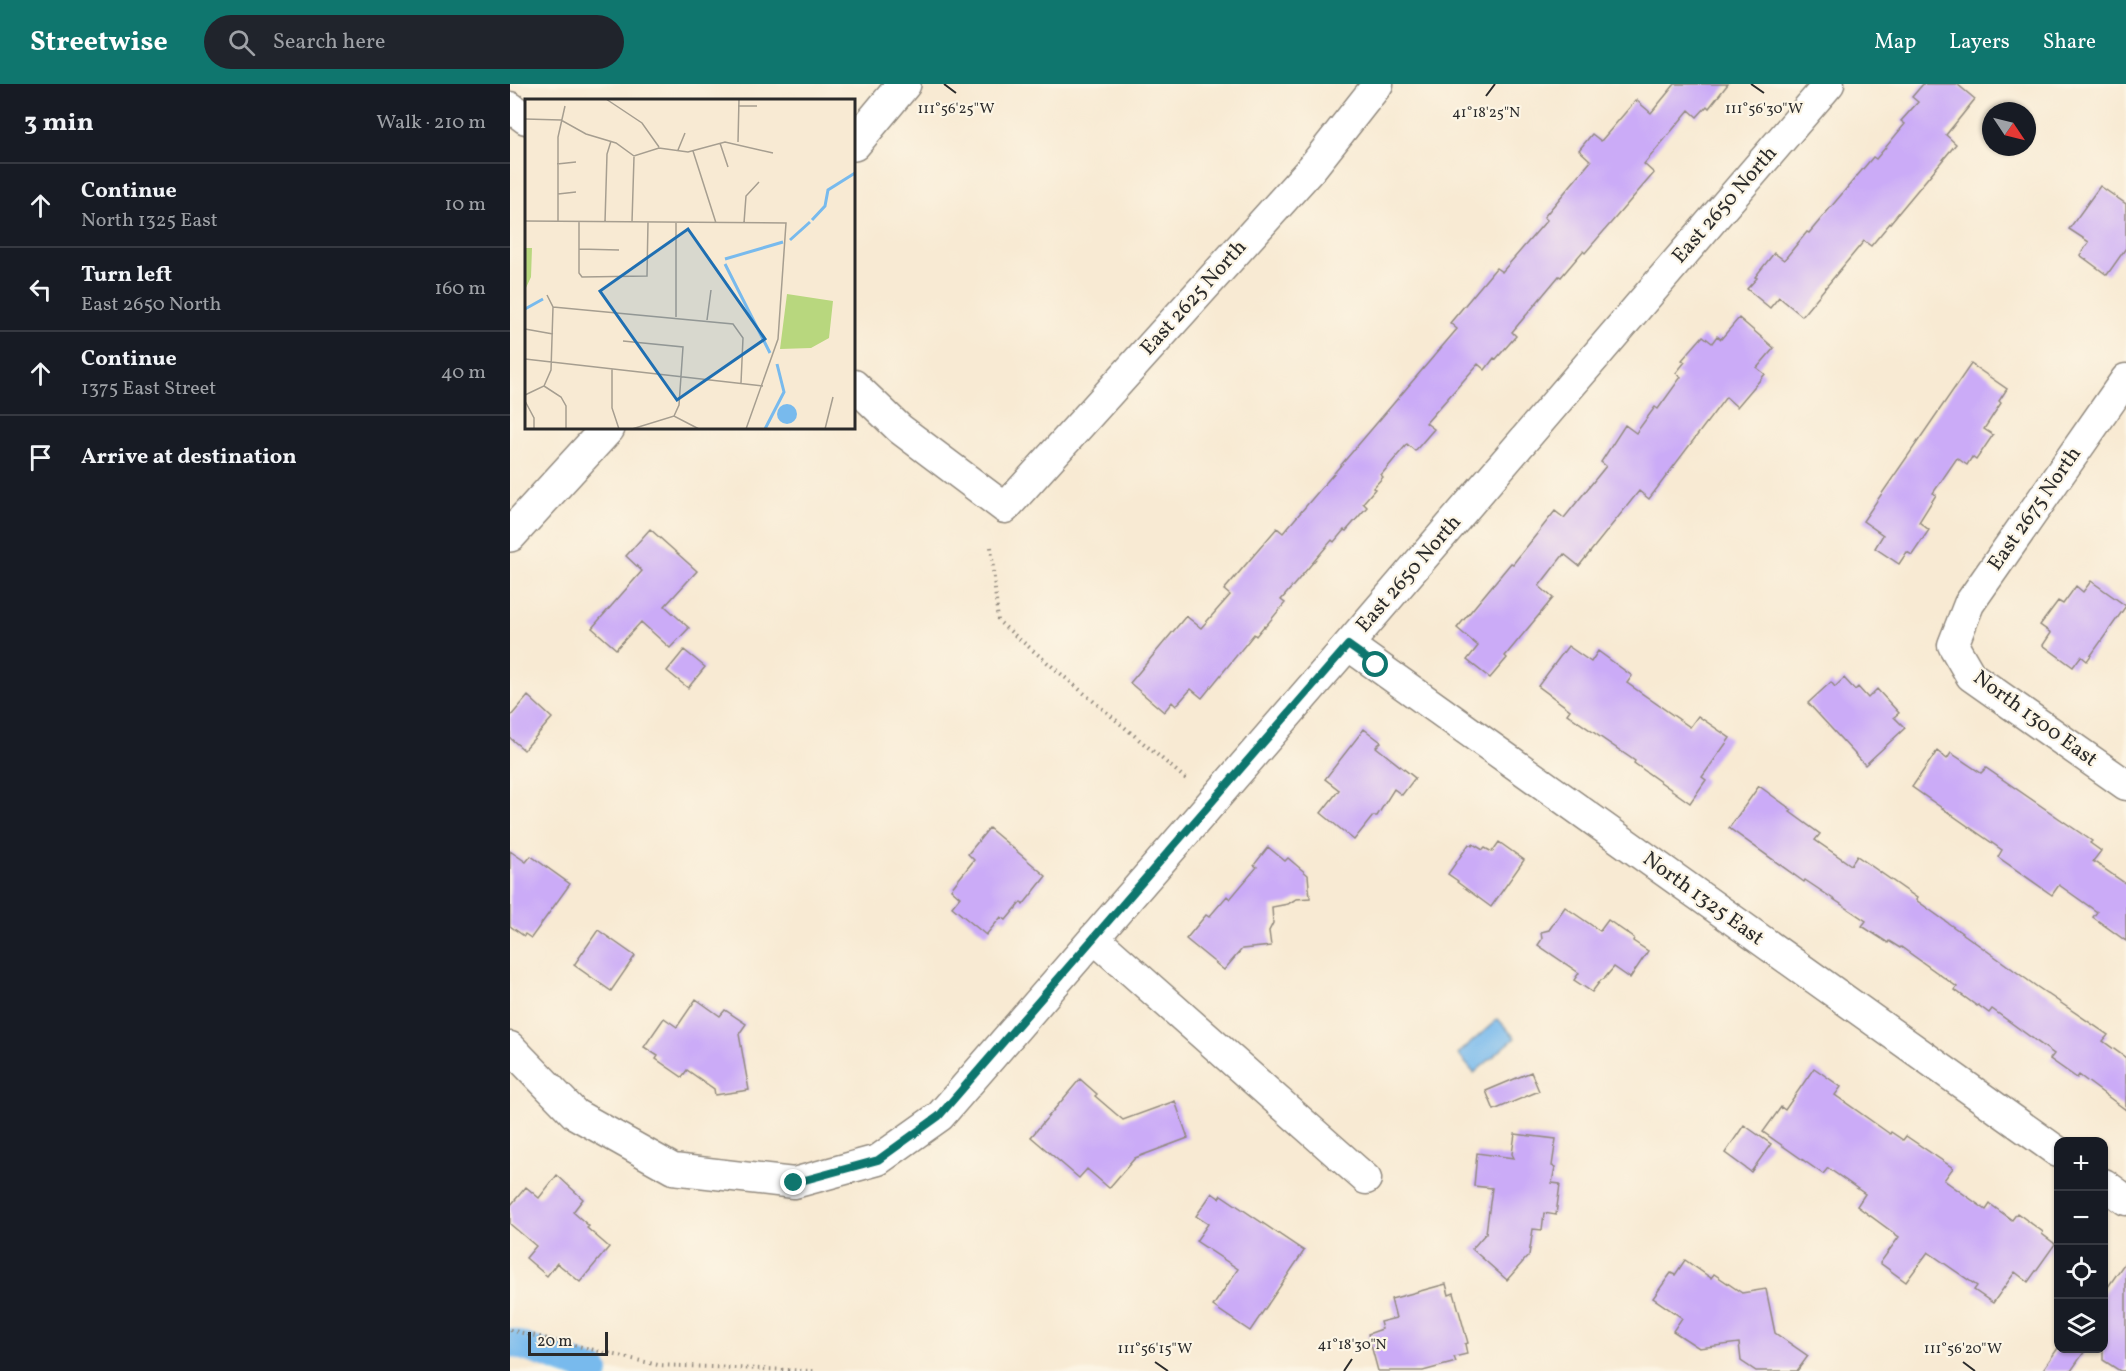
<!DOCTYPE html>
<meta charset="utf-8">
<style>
:root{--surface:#171b24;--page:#20242c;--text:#f1f3f6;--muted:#9ea1a6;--line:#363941;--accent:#0f766e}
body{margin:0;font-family:Vollkorn,serif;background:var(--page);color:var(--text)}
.controls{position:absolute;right:18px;bottom:18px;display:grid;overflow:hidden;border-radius:12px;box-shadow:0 2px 4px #0004}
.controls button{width:54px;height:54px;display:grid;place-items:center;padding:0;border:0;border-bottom:2px solid var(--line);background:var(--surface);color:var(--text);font:30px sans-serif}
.compass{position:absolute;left:1472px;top:18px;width:54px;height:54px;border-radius:50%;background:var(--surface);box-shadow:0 2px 4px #0004;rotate:125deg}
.scale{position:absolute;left:18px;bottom:15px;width:80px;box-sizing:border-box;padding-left:6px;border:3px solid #2b2b2b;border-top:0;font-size:16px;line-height:21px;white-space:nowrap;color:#2b2b2b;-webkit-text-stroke:4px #fcf5e5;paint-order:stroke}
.stop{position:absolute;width:18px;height:18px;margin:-14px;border:4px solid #0f766e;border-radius:50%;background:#fff}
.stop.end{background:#0f766e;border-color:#fff;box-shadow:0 2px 6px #0008}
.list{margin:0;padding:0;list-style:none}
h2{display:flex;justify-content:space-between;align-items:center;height:78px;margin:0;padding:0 24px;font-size:26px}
h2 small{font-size:20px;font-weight:400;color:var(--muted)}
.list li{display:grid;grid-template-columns:39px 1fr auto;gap:18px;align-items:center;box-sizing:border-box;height:84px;padding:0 24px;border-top:2px solid var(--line)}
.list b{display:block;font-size:22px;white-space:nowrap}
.list p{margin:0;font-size:20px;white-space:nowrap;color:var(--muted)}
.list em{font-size:20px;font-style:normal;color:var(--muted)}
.icon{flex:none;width:33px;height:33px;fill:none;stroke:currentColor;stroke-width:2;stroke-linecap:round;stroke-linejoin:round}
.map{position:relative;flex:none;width:1616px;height:1287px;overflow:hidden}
header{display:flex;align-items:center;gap:36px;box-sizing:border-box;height:84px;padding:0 30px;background:var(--accent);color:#fff}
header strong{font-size:28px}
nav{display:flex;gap:33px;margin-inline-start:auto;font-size:21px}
.search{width:420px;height:54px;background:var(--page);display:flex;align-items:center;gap:15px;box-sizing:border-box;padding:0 21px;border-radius:33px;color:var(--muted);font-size:22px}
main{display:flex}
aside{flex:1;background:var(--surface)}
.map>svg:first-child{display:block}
.water{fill:#78baed;stroke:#52728c;stroke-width:1.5}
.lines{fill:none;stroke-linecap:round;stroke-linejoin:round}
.canal{stroke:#78baed;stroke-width:28}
.building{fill:#cbabf7}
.street-casing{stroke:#928a7f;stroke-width:33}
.secondary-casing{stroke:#928a7f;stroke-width:36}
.path{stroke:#928a7f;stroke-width:4;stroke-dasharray:1.5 4.5;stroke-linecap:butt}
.street{stroke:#fff;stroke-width:30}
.secondary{stroke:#fff;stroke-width:33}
.route{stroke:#0f766e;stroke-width:8}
.ticks{fill:none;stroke:#2b2b2b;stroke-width:2}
.labels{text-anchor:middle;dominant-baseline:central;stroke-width:4.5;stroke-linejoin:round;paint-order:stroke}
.street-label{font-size:21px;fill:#2b2b2b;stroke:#fcf5e5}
.inset-river{fill:none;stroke:#78baed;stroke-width:3}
.inset-road{fill:none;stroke:#a69e90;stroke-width:1.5}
.view{fill:#1f6fb2;fill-opacity:0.15;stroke:#1f6fb2;stroke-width:3}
.inset-edge{fill:none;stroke:#2b2b2b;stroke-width:3}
.ticks-label{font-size:15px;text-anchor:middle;fill:#2b2b2b;stroke:#fcf5e5;stroke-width:4.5;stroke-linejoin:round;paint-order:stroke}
</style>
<header>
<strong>Streetwise</strong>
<div class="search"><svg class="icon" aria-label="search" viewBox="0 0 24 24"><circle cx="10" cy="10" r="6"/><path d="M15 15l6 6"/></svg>Search here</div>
<nav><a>Map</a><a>Layers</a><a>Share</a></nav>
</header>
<main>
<aside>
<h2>3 min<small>Walk · 210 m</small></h2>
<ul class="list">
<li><svg class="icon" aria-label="ahead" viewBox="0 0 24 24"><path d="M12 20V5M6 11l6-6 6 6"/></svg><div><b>Continue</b><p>North 1325 East</p></div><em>10 m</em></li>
<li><svg class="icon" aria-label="left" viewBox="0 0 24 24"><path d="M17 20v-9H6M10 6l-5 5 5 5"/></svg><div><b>Turn left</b><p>East 2650 North</p></div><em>160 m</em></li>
<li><svg class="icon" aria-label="ahead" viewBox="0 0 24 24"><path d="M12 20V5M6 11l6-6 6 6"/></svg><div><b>Continue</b><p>1375 East Street</p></div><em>40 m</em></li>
<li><svg class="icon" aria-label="arrive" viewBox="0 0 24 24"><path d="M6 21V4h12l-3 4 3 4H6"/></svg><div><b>Arrive at destination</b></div></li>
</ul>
</aside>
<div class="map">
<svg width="1616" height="1287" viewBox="0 0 1616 1287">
<rect width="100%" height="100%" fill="#fcf5e5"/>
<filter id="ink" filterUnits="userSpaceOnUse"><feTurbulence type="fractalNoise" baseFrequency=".0167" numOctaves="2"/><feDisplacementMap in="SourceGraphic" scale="12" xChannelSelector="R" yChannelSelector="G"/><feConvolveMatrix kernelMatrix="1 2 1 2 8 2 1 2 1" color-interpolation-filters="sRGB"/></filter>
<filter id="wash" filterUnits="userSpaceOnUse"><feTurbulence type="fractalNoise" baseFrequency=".008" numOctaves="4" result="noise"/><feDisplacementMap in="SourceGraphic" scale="24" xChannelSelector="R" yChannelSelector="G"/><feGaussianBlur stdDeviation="1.35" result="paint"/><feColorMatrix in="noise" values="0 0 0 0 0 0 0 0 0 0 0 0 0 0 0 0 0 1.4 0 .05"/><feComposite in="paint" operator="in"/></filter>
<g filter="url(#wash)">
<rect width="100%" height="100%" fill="#f8ead3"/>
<!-- water -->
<path class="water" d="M988 935 1005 954 964 989 948 970Z"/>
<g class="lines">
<!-- canal -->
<path class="canal" d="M0 1258 85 1287"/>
</g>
<g id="blocks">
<!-- building -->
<path class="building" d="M1165 0H1218L1199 24 1197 22 1187 33 1179 26 1134 80 1144 89 1075 169 1073 167 1051 193 1049 192 1002 248 1006 252 986 275 984 274 975 286 968 280 916 339 924 345 905 367 897 360 871 391 873 393 863 404 865 405 853 419 857 423 836 447 834 446 824 458 822 456 771 516 775 519 755 543 754 542 746 552 744 550 692 614 681 605 666 622 662 618 654 628 620 599 676 532 691 544 720 511 714 506 767 444 773 449 947 245 940 239 986 184 992 188 1037 136 1034 133 1081 77 1069 66 1082 50 1091 57 1126 16 1141 29Z
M1413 0H1447L1465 15 1436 51 1446 60 1361 162 1354 157 1292 232 1269 213 1260 224 1237 205 1247 194 1245 193 1264 169 1274 176 1297 148 1299 149 1363 73 1366 75 1395 40 1391 37 1408 18 1402 13Z
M1590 102 1616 120V164L1597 191 1570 171 1579 158 1559 145Z
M1229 234 1264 264 1247 284 1255 290 1227 323 1216 313 1139 415 1129 407 1069 482 1054 470 1029 502 1043 514 995 572 997 574 980 594 957 576 968 562 947 544 1001 479 1003 480 1045 427 1054 434 1096 382 1091 378 1115 341 1126 349 1145 323 1148 325 1171 293 1166 289 1175 278 1172 276 1193 252 1202 259 1207 252 1211 255Z
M1461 280 1497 305 1489 317 1491 319 1474 345 1483 351 1466 376 1462 373 1457 381 1447 374 1423 409 1426 411 1409 438 1419 446 1402 471 1397 468 1389 480 1365 464 1373 451 1353 437Z
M140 445 187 487 155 522 179 544 160 564 131 538 106 565 82 544 132 487 116 472Z
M1581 497 1616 522 1577 577 1571 572 1563 583 1533 561 1541 549 1530 541 1548 517 1553 520 1566 502 1573 508Z
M1058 562 1081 578 1088 567 1122 592 1117 599 1180 643 1188 632 1220 654 1192 693 1196 696 1180 719 1124 679 1125 677 1057 630 1060 626 1028 602Z
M174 566 195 583 178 604 157 587Z
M1334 594 1345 606 1348 603 1358 614 1367 605 1389 629 1384 633 1395 644 1355 681 1298 619 1321 598 1325 603Z
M18 612 42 634 14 666 0 654V633Z
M854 645 871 658 866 663 905 694 892 711 884 705 867 732H863L844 756 811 729 829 706 815 695Z
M1427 667 1437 675 1441 669 1471 689 1476 684 1582 757 1580 759 1591 767 1583 777 1616 800V857L1583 833 1587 828 1549 801 1542 811 1488 773 1492 766 1402 703Z
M1249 702 1282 726 1280 728 1310 750 1305 756 1341 781 1347 772 1407 814 1406 816 1526 902 1598 951 1593 957 1616 974V1026L1569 991 1567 994 1540 975 1544 970 1482 925 1479 929 1468 921 1467 922 1445 906 1447 903 1391 863 1390 864 1379 857 1378 859 1352 842 1356 837 1295 796 1294 798 1219 744Z
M479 744 536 792 513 821 511 818 496 836 491 833 476 851 442 823 450 813 441 805 464 776 458 770Z
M989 758 1014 776 981 823 947 798 948 797 938 790 959 760 962 762 963 760 973 766 975 764 982 768Z
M758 763 775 777 778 774 798 791 800 814 786 815 778 820 762 823 763 839 759 847 761 862 732 865 714 886 676 855 696 831 699 833 717 812 720 815 747 783 744 781Z
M0 767 16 778 21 772 60 800 21 854 15 850 14 852 0 842Z
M1055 823 1090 847 1098 836 1124 854 1123 857 1138 867 1120 894 1104 883 1094 895 1091 896 1082 908 1064 896 1069 889 1028 861 1032 855 1031 848 1039 846Z
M88 846 125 872 101 907 64 881Z
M186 915 210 932 215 926 236 940 229 950 239 1006 205 1011 204 1005 177 986 172 993 146 975 148 972 134 963 154 934 167 943Z
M1304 984 1331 1003 1325 1011 1380 1050 1381 1048 1393 1056 1396 1052 1443 1084 1434 1096 1476 1126 1480 1120 1502 1136 1507 1129 1533 1148 1532 1150 1545 1160 1518 1198 1505 1188 1483 1219 1464 1206 1467 1202 1418 1168 1396 1198 1370 1179 1389 1153 1347 1122 1355 1110 1318 1084 1313 1090 1253 1048 1271 1023 1275 1026Z
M1021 988 1029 1007 984 1026 976 1007Z
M570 995 587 1010 585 1012 613 1036 665 1017 678 1054 625 1074 599 1104 577 1085 569 1094 521 1053Z
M1234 1041 1261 1060 1241 1088 1215 1069Z
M1005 1050 1046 1055 1042 1082 1045 1083 1042 1099 1050 1100 1046 1131 1034 1129 1032 1146 1023 1145 1019 1171 997 1196 962 1165 976 1149 982 1104 964 1102 967 1069 1004 1074 1002 1070Z
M47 1091 73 1115 63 1128 79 1142 77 1144 99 1163 70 1198 47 1179 37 1192 16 1174 26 1162 0 1140V1122L16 1103 29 1114Z
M702 1109 709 1114 711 1111 794 1167 740 1247 703 1222 728 1185 686 1157 698 1140 686 1132Z
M1175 1176 1201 1194 1204 1190 1232 1209 1256 1205 1265 1249 1298 1272 1287 1287H1246L1231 1277 1229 1259 1189 1264 1163 1247 1172 1234 1143 1214 1161 1189 1165 1191Z
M1616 1177V1287H1610L1593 1276V1210Z
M936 1200 939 1211 944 1209 958 1259 955 1260 957 1270 944 1273 946 1278 913 1287H868L858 1250 872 1245 870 1238 886 1234 881 1215Z
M1548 1264H1577L1561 1287H1532Z"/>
</g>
</g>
<g filter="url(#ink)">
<use href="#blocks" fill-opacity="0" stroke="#928a7f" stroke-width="1.5"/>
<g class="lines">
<defs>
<path id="street" d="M0 23 16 35
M1616 295 1459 520 1443 561 1461 592 1616 701
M344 301 390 345 495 424 801 85 868 0
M838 561 1548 1068
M584 854 856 1095
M0 963 65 1030 163 1085 284 1099 368 1076 430 1032 838 561 1319 0
M1594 1100 1616 1116"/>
<path id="secondary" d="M344 60 394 0
M0 451 98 344"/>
</defs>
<!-- street casing -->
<use href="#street" class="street-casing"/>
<!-- secondary casing -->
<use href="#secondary" class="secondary-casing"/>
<!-- path -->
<path class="path" d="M481 463 488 537 676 695
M0 1246 148 1281 304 1287"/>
<!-- street -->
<use href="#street" class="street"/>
<!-- secondary -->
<use href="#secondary" class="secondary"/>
</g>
</g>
<g class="lines" filter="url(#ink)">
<!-- route -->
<path class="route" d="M284 1099 368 1076 429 1032 838 561 866 581"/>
</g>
<!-- ticks -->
<path class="ticks" d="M434 0 446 9M1241 0 1254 9M976 12 985 0M645 1278 658 1287M1453 1278 1465 1287M834 1287 842 1275"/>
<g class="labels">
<!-- street labels -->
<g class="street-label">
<text transform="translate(1215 121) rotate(-49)">East 2650 North</text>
<text transform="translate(684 214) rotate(-48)">East 2625 North</text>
<text transform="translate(1525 425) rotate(-55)">East 2675 North</text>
<text transform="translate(899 490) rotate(-49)">East 2650 North</text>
<text transform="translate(1525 635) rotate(36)">North 1300 East</text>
<text transform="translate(1193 815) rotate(36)">North 1325 East</text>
</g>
</g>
<!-- overview -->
<g transform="translate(15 15)">
<rect width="330" height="330" fill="#f8ead3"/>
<path d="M0 149H7L6 178 0 191ZM262 195 308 202 304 239 286 249 255 250Z" fill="#b8d77e"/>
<path d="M252 315a10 10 0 1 1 20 0a10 10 0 1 1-20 0Z" fill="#78baed"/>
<path class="inset-river" d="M287 121 300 107 303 91 330 74M265 141 285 123M200 160 258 143M200 165 245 254M0 210 18 200M240 330 259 293 252 265"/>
<path class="inset-road" d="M81 0 117 24 134 48M213 7H232M0 20 36 21 61 35 91 44 109 57 134 49 163 53 200 43 248 54M213 43 214 0M195 44 203 68M153 51 160 34M168 52 191 124M32 65 51 63M33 95 51 93M0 122 261 124 253 240 221 330M33 123V38L40 7M54 123V174L57 178 122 177 123 123M80 123 82 55 86 42M107 123 109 58M219 124 221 97 234 83M54 150 94 151M28 208 208 225 218 239 216 284M151 218V124M182 221 186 191M0 230 28 235M98 242 158 248 154 306 149 317M0 260 238 287M87 270V309L94 330M19 287 36 298 41 307V330M0 296 19 287 26 271 28 208 22 196M0 302 9 319V330M107 330 149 317 174 330M300 330 308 298"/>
<path class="view" d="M163 130 240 240 152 301 75 192Z"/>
<rect width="330" height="330" class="inset-edge"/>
</g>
<g class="ticks-label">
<text x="446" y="29">111°56'25"W</text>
<text x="1254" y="29">111°56'30"W</text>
<text x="976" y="33">41°18'25"N</text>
<text x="842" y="1265">41°18'30"N</text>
<text x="645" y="1269">111°56'15"W</text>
<text x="1453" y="1269">111°56'20"W</text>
</g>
</svg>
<div class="controls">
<button>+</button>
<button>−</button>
<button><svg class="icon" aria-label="locate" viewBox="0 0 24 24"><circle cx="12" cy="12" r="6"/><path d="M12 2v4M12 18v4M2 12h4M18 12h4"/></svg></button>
<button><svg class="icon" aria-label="layers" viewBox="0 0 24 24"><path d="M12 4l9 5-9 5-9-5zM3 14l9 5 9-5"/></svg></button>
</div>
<svg class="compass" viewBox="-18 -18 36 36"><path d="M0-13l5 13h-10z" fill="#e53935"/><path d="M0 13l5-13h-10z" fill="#9ea1a6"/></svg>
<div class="scale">20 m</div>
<div class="stop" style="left:866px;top:581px"></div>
<div class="stop end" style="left:284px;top:1099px"></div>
</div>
</main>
